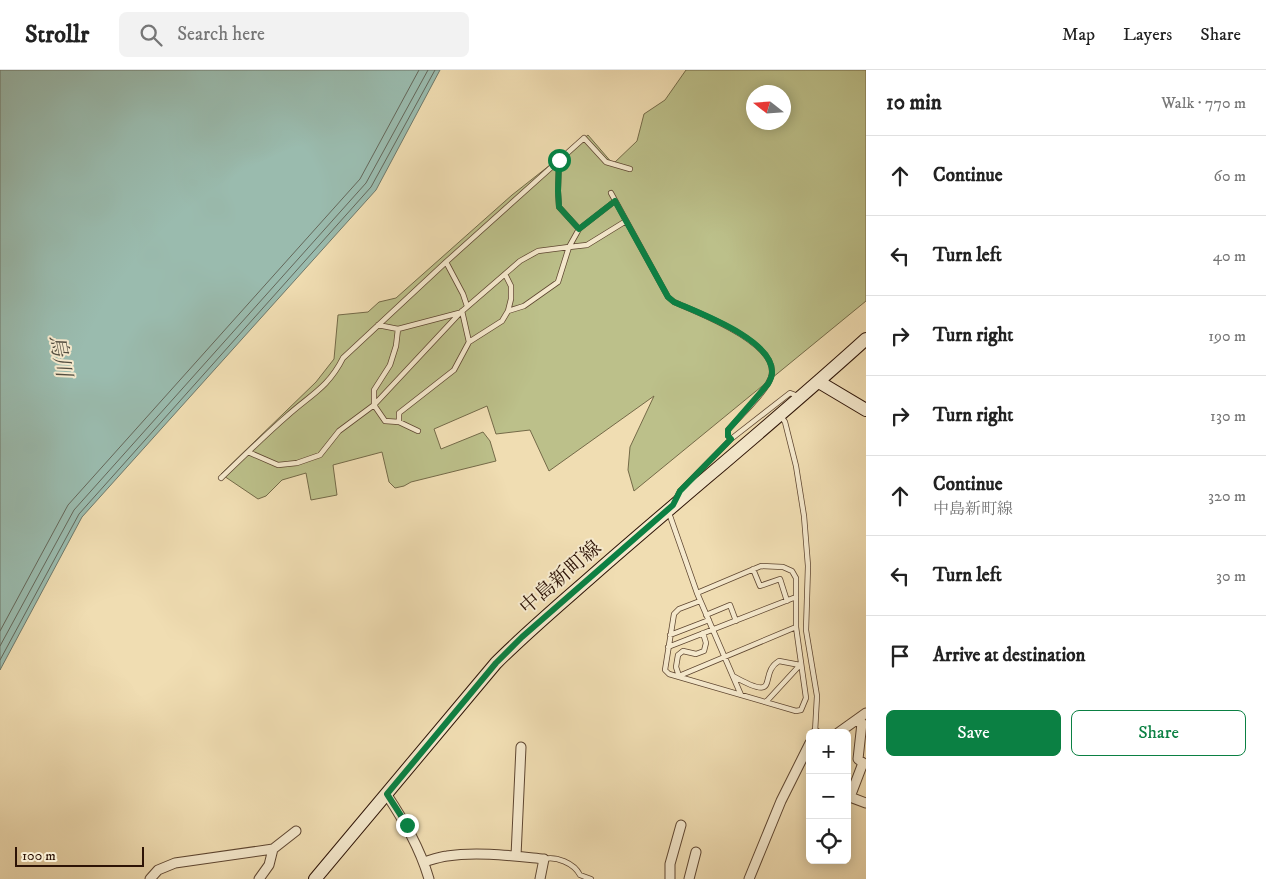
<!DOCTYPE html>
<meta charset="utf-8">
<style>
:root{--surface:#fff;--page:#f2f2f2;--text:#222;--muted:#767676;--line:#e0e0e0;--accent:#0b8043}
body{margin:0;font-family:"IM FELL DW Pica","Noto Serif JP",serif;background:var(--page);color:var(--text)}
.controls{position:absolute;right:15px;bottom:15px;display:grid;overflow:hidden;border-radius:8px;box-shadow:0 2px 12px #0003}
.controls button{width:45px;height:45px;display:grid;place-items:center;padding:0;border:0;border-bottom:1px solid var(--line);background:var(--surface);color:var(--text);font:25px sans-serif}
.compass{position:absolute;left:746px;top:15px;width:45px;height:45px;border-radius:50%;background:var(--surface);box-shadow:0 2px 12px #0003;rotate:287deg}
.scale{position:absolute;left:15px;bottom:12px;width:129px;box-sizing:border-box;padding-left:5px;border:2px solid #2d1306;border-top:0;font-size:14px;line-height:18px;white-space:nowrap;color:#2d1306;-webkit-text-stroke:4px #f5e9cd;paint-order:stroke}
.stop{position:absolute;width:15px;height:15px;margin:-11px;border:4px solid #0b8043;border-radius:50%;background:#fff}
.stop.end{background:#0b8043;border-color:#fff;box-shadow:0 1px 5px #0008}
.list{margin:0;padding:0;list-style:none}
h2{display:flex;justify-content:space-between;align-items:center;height:65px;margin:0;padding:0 20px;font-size:21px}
h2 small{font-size:16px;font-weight:400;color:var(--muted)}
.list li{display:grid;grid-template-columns:32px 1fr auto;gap:15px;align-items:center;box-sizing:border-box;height:80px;padding:0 20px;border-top:1px solid var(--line)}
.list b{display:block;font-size:19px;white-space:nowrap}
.list p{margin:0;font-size:16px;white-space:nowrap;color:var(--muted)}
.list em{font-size:16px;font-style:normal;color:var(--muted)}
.actions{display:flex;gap:10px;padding:15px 20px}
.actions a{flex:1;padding:11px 0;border:1px solid var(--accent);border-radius:8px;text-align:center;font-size:18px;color:var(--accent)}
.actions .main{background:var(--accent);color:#fff}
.icon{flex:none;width:28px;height:28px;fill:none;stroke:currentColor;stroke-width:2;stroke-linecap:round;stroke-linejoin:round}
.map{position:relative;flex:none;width:866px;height:809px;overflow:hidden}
header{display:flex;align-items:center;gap:30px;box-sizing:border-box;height:70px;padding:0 25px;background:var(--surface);border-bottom:1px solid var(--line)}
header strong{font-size:24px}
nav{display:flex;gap:28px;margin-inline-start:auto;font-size:18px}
.search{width:350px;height:45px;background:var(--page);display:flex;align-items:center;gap:12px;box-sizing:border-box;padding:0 18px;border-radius:8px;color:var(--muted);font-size:19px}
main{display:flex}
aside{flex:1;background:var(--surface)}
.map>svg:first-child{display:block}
.green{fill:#bcc08a;stroke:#746a48;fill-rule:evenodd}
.water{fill:#9abbae;stroke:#6e786b}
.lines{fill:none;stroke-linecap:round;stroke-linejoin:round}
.shore{stroke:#64675a;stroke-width:1}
.lane-casing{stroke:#5e4631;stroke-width:6}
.street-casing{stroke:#5e4631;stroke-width:11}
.secondary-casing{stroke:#2d1306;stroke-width:14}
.lane{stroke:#f5e9cd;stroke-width:4.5}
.street{stroke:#f5e9cd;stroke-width:9}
.secondary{stroke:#f5e9cd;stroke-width:12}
.route{stroke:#0b8043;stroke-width:6}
.labels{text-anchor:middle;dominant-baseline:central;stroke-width:4;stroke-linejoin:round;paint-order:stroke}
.street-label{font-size:20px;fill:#2d1306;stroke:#f5e9cd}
.water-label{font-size:21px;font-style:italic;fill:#534e41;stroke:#f5e9cd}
</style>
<header>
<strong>Strollr</strong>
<div class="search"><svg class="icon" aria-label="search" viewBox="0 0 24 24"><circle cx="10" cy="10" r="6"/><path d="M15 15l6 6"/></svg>Search here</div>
<nav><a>Map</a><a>Layers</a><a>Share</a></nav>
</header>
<main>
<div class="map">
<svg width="866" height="809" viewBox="0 0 866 809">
<rect width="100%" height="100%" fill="#f0ddb2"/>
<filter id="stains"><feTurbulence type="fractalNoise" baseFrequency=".004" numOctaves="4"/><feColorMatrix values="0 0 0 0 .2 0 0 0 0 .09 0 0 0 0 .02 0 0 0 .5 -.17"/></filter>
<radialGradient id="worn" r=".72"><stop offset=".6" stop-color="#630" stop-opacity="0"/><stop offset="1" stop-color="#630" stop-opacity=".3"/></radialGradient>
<!-- green -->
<path class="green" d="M686 0H866V231L634 421 628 400 630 377 654 326 549 401 530 360 496 364 487 336 434 359 441 379 483 362 490 371 496 391 411 412 404 416 395 418 389 412 382 382 333 395 337 425 311 430 306 403 282 410 266 426 258 429 221 404 316 312 334 289 338 245 368 242 379 232 396 228 512 125 588 65 613 94 637 71 644 44 665 30ZM754 22H784V52H754Z"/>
<!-- water -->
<path class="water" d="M0 0H440L376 120 82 447 0 600Z"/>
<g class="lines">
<!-- shore -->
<path class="shore" d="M0 561 68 435 360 109 419 0
M0 576 74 440 366 113 428 0
M0 590 79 444 371 117 435 0"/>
<defs>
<path id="lane" d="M559 91 558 121 559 137 579 159
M611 123 668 227 674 232C697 242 782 274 771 307 767 321 739 347 728 360V366L731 369 680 421 677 427
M446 192 463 224 467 236
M508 241 524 236 558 212 569 177 587 175 626 151
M378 255 398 259 459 243
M398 259 396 276 390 295 374 320V335L385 351 399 352 418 361
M469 272 502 251 508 241 511 229V216L505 204
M781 346 785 352 796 396 804 446 808 496 806 560 817 626 815 662
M399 352V343L454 300 469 272 462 241
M731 369 790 323 798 326
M248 382 278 395 297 393 320 385 339 361 374 335 460 243 520 191 538 181 569 177 579 159 615 131
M221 408C243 387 264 366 287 346 310 325 328 318 343 288L446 192 584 68 606 92 630 99
M669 443 697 523 741 625
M753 499 760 516 780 509 787 531
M697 523 761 496 783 497 792 501 796 508V557L806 628 801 640 796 641 669 604 665 600 674 544 679 539 700 531
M706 545 730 535 736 551
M703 563 706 573 704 581 696 584 683 581 678 585 676 597 679 606 796 557
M670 565 709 550
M668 577 796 527
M733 606C783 634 757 604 779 591L800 595 766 632
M544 789C556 786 574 793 580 805L591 809"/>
<path id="street" d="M857 650 862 653 858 689 863 693
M815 663H816
M838 663 866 643
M866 694 863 693 850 727 866 733
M387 725C404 751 420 778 429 809
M516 786 521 677
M424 792C431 790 439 787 447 786 477 781 514 786 544 789L540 809
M150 809 158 800 175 793 273 779 296 761
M259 809 269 795 273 779
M670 809V794L681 755
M689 809 696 782
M749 809 781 731 810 673"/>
<path id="secondary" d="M819 312 866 340
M315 809 496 593C529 560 565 530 600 499 688 422 779 348 866 269"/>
</defs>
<!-- lane casing -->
<use href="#lane" class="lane-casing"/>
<!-- street casing -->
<use href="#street" class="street-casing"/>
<!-- secondary casing -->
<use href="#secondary" class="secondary-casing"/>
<!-- lane -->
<use href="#lane" class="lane"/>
<!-- street -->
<use href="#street" class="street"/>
<!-- secondary -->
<use href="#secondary" class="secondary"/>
</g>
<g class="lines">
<!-- route -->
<path class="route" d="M407 755 387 724 496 593 522 567 673 435 680 421 731 369 728 366V360L768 314C770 310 772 307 772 303 774 270 699 243 674 232L668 227 615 131 579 159 559 137 558 121 559 90"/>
</g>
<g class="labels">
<!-- street labels -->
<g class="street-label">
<text transform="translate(561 508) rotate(-41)">中島新町線</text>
</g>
<!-- water labels -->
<g class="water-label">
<text transform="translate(60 286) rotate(79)">烏川</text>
</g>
</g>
<rect width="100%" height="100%" filter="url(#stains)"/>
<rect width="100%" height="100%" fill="url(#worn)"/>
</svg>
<div class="controls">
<button>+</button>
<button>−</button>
<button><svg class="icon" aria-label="locate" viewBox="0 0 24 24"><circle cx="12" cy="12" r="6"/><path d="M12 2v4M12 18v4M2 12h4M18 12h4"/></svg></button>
</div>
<svg class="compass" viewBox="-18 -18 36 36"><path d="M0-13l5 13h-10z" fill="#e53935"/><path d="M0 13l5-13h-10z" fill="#767676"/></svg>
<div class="scale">100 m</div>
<div class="stop" style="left:559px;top:90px"></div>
<div class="stop end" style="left:407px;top:755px"></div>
</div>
<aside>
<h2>10 min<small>Walk · 770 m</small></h2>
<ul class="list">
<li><svg class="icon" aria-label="ahead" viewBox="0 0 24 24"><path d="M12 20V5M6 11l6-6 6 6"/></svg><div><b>Continue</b></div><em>60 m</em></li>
<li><svg class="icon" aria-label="left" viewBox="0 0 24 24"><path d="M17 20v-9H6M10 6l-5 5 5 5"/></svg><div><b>Turn left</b></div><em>40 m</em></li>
<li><svg class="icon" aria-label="right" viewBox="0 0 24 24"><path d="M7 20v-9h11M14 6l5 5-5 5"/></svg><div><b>Turn right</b></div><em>190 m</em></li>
<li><svg class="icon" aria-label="right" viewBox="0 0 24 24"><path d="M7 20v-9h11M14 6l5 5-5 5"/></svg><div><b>Turn right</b></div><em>130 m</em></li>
<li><svg class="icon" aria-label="ahead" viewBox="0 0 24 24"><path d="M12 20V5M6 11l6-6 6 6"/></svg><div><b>Continue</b><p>中島新町線</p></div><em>320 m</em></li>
<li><svg class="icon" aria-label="left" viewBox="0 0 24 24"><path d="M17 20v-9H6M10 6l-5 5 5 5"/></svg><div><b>Turn left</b></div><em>30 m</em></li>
<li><svg class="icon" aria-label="arrive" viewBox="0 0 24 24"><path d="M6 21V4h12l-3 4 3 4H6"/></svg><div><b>Arrive at destination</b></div></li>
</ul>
<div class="actions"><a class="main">Save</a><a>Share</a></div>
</aside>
</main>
